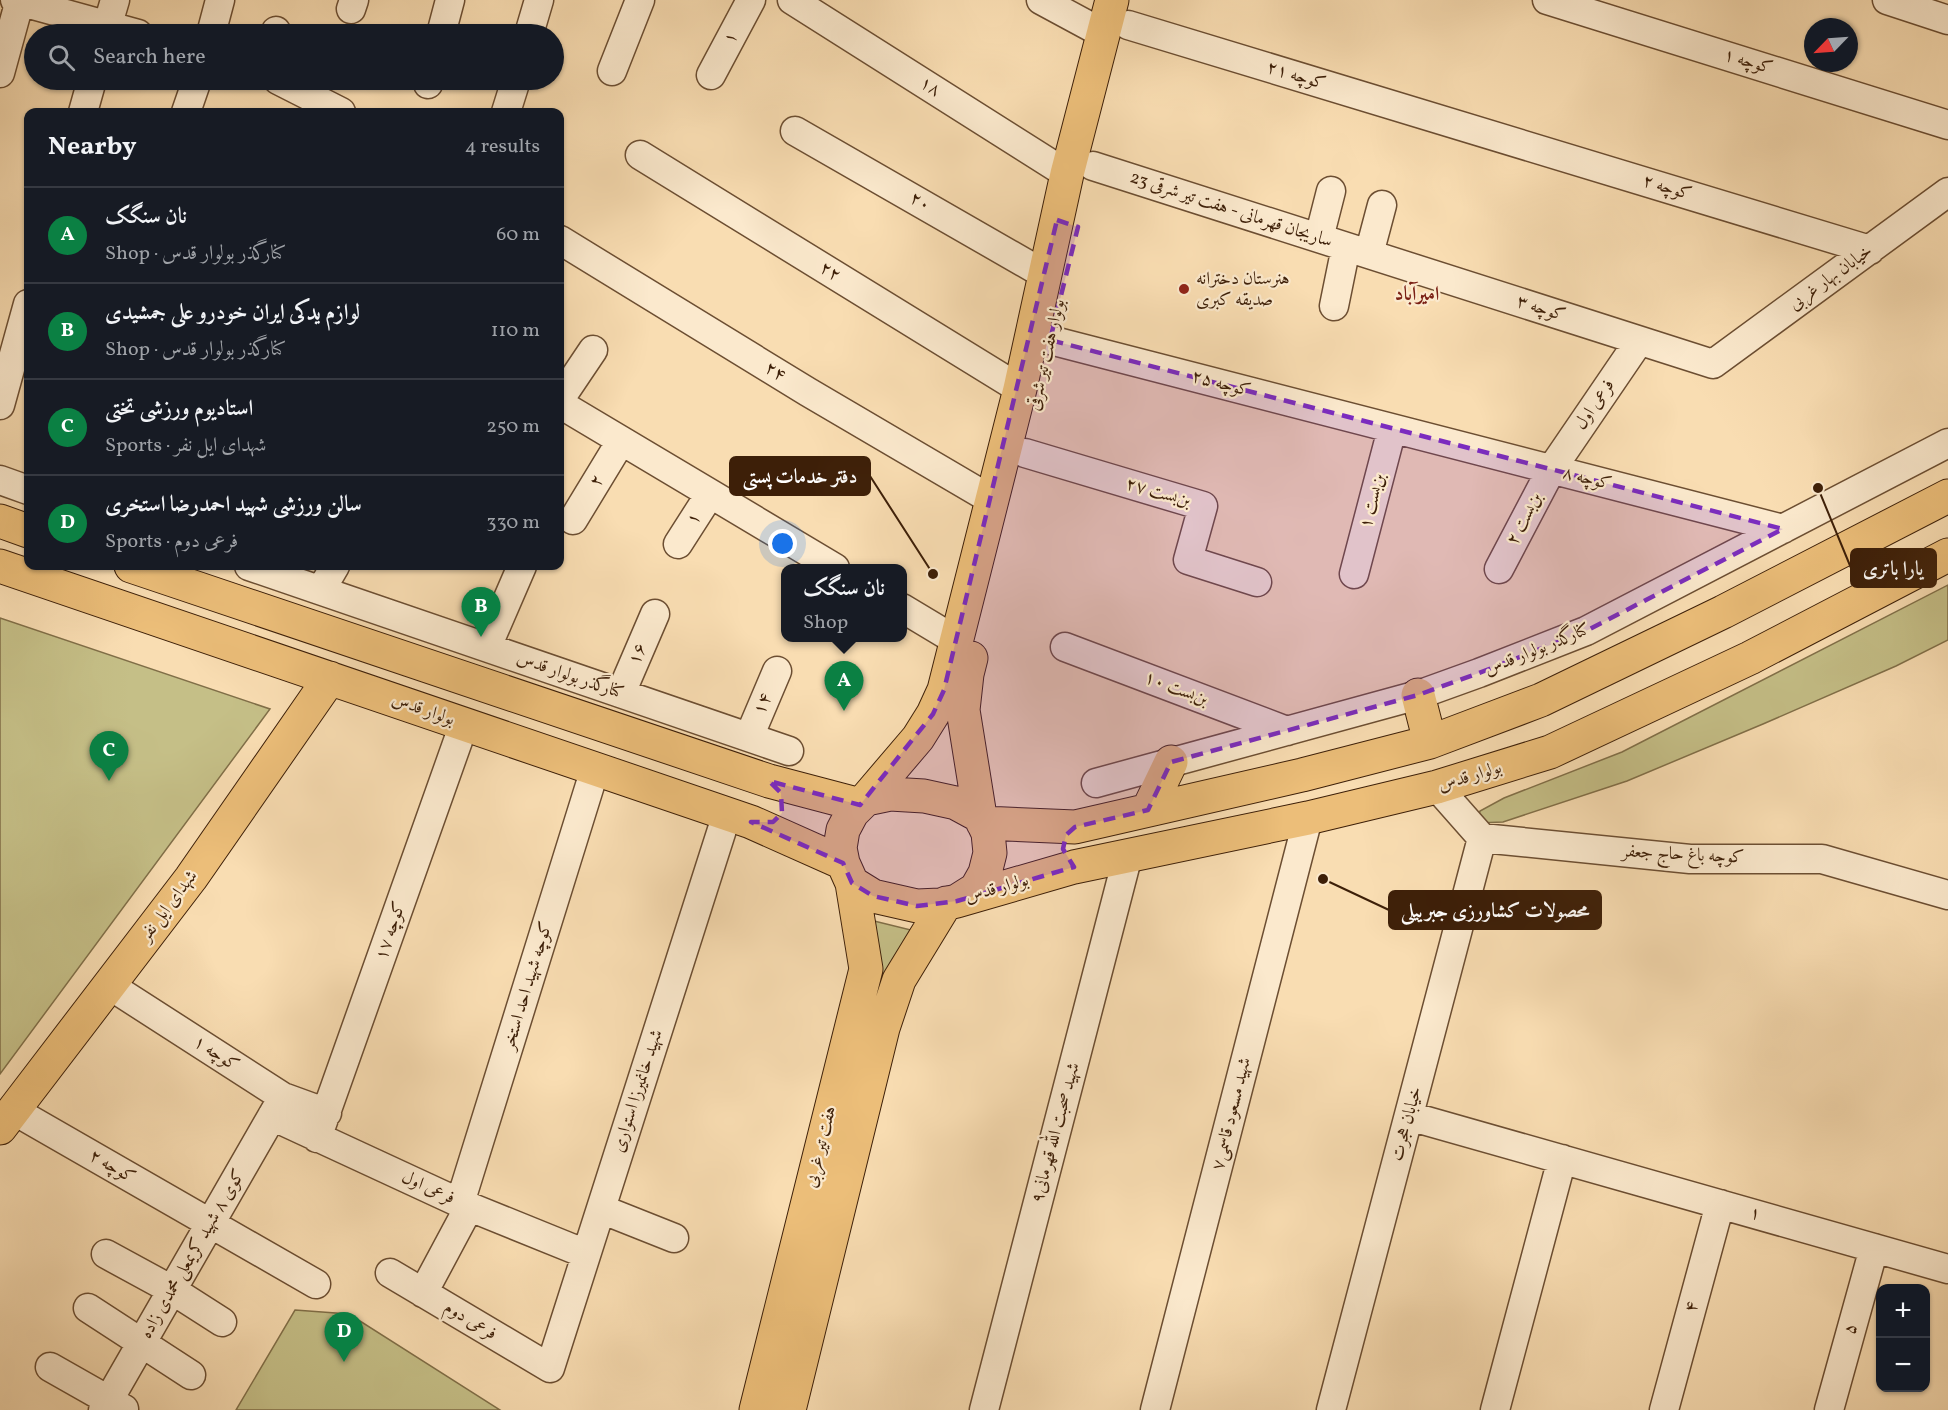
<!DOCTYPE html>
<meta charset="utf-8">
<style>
:root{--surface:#171b24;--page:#20242c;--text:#f1f3f6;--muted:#9ea1a6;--line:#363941;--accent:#0b8043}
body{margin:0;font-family:Vollkorn,Amiri,serif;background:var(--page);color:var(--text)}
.controls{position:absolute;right:18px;bottom:18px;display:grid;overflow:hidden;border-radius:12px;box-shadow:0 2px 4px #0004}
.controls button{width:54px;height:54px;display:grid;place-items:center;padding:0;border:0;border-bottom:2px solid var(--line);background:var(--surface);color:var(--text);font:30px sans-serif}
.compass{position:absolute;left:1804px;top:18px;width:54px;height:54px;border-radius:50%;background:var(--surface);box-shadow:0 2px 4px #0004;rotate:245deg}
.you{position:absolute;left:783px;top:544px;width:21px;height:21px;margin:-15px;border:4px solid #fff;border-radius:50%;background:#1a73e8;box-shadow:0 0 0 9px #1a73e833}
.badge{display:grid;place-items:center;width:39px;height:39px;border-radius:50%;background:var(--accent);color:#fff;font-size:20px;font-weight:700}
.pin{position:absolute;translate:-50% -50px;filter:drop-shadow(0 2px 3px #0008)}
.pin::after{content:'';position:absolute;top:32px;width:21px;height:18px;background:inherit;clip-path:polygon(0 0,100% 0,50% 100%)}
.popup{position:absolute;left:781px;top:564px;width:126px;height:78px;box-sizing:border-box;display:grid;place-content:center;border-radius:12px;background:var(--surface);filter:drop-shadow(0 2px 4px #0005);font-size:20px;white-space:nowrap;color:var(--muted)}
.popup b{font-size:22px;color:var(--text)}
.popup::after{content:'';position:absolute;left:50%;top:100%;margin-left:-12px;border:12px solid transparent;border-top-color:var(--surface)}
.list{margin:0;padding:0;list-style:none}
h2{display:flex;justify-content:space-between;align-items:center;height:78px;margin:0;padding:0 24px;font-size:26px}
h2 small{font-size:20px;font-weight:400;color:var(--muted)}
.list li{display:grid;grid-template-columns:39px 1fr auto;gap:18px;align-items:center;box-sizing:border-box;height:96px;padding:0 24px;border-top:2px solid var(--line)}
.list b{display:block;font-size:22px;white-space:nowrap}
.list p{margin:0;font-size:20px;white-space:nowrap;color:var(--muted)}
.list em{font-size:20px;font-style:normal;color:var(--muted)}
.icon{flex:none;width:33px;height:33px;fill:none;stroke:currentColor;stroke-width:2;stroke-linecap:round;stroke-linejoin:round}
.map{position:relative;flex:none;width:1948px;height:1410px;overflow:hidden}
.search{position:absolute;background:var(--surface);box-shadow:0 2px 4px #0004;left:24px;top:24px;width:540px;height:66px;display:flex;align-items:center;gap:15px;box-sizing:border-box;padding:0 21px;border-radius:33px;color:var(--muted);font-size:22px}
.panel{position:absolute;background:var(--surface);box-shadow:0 2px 4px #0004;left:24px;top:108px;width:540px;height:462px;border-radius:12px}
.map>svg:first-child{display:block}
.green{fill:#c5bf87;stroke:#816f48;stroke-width:1.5}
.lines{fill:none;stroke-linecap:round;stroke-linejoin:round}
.minor-casing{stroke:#6c4e32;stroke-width:31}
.major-casing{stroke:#3d1f08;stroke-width:35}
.minor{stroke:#fbe9cd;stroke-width:28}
.major{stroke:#ecbe79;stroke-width:33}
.marked{fill:#7b2cbf;fill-opacity:0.2;stroke:#7b2cbf;stroke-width:4.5;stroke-dasharray:12 8;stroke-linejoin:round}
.poi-dot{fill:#8f2418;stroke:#fbe9cd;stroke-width:2}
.labels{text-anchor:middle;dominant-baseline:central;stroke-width:4.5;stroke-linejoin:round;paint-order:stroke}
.street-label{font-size:18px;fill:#3d1f08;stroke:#fbe9cd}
.poi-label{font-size:18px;fill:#3d1f08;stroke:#fbe9cd;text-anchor:start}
.neighbourhood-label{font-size:20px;font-weight:bold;fill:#7a1f14;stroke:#fbe9cd}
.leader{fill:none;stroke:#3d1f08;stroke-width:2}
.callout-dot{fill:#3d1f08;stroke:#fbe9cd;stroke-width:2}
.callout{fill:#3d1f08;stroke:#3d1f08;stroke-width:2}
.callout-label{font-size:20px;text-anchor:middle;font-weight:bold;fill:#fff}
</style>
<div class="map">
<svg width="1948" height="1410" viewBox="0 0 1948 1410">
<rect width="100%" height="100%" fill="#f9ddb2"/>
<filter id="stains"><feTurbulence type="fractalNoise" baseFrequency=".00333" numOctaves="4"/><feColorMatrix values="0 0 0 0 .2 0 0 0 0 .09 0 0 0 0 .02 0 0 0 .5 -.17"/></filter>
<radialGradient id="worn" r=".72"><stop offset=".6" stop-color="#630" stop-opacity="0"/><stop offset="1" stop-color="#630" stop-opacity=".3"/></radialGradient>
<!-- green -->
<path class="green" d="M1948 585V640L1896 666 1763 724 1627 781 1503 822 1477 823 1480 811 1504 798 1622 752Z
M0 618 270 709 0 1074Z
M870 920 919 932 778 1410H768Z
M295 1310 349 1314 500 1410H236Z"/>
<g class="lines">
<defs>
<path id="minor" d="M15 0 138 34
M792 0 1067 174
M1041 0 1104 34
M1547 0 1948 125
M1887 0 1948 20
M351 9 354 0
M1128 25 1870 250
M105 34 115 0
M211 34 220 0
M275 34 276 31
M441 34 450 0
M529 34 539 0
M612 71 640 0
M0 73 20 0
M711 75 751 0
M278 80 341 112
M428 84 429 80
M83 112 92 80
M186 112 197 80
M506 112 516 80
M795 131 1044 274
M640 155 1020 389
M1093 166 1713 364 1948 192
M1319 238 1331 191
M560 240 808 392 992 500
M1369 254 1382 205
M1334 306 1346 247
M1050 340 1783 529
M560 399 593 350
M560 404 835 568
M0 405 28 304
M1025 453 1203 506 1188 560 1257 582
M0 480 28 490
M573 520 621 441
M678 544 710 494
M249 566 789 751
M1499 569 1551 470 1639 341
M1354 574 1392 429
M321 590 335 566
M902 608 947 635 957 638
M487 647 522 566
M1065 647 1287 731
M621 693 655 614
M749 737 777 671
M1096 783 1418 695 1479 673 1586 631 1948 443
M1437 787 1482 838 1690 859H1822L1948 895
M109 985 283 1097 327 1113
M13 1110 316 1284
M272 1116 460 1203 586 1254
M1409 1116 1948 1269
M317 1138 464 724
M460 1203 595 769
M601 1209 674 1238
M106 1254 172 1290 222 1322
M390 1273 550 1368 727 814
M423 1293 469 1207
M88 1308 191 1375
M50 1367 124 1409
M103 1410 283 1097
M984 1410 1128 855
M1155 1410 1308 818
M1331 1410 1482 838
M1495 1410 1562 1159
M1664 1410 1720 1204
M1829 1410 1874 1248"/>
<path id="major" d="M0 521 28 531
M0 566 751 822 843 863
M131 566 769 781 860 805
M971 658 967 674 963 710 980 816
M1418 695 1430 742
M890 794 924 796 956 803 980 816 988 833 990 853 985 873 976 889 957 901 940 905 917 906 873 896 852 883 843 863 840 848 843 830 852 813 866 799Z
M866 799 918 738 933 714 944 690 1020 389 1067 174 1112 0
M1148 810 1171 762
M983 823 1075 827 1302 775 1430 742 1541 700 1723 612 1948 496
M957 901 1074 867 1308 818 1437 787 1550 752 1750 658 1948 555
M0 1128 191 878 330 678
M756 1410 866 969 852 883
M789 1410 883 1028 899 980 946 903"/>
</defs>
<!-- minor casing -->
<use href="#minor" class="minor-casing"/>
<!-- major casing -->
<use href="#major" class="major-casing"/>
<!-- minor -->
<use href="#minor" class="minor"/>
<!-- major -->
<use href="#major" class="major"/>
</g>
<!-- marked area -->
<path class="marked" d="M1057 220 1078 227 1050 340 1783 529 1586 631 1479 673 1418 695 1171 762 1148 810 1075 827 1066 835 1063 849 1074 867 957 901 917 906 873 896 852 883 843 863 751 822H773L782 813 781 793 769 781 860 805 933 714 944 690Z"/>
<!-- markers -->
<circle class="poi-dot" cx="1184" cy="289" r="6"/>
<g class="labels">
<!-- street labels -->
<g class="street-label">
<text transform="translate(731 38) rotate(-62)">۱</text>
<text transform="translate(1748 62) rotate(17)">کوچه ۱</text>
<text transform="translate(1296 76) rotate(17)">کوچه ۲۱</text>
<text transform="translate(930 87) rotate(32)">۱۸</text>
<text transform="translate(1667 188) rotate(17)">کوچه ۲</text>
<text transform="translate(920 202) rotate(30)">۲۰</text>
<text transform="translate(1231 210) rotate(18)">ساریجان قهرمانی - هفت تیر شرقی 23</text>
<text transform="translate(830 272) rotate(32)">۲۲</text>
<text transform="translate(1831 278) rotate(-36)">خیابان بهار غربی</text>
<text transform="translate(1541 309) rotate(18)">کوچه ۳</text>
<text transform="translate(1047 355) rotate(-77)">بولوار هفت تیر شرقی</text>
<text transform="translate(775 372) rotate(32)">۲۴</text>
<text transform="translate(1221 384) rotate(15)">کوچه ۲۵</text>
<text transform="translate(1595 405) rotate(-56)">فرعی اول</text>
<text transform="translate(1587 479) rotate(14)">کوچه ۸</text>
<text transform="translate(597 481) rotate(-59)">۲</text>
<text transform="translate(1158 493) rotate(16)">بن‌بست ۲۷</text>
<text transform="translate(1373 501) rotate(-75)">بن‌بست ۱</text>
<text transform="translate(694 519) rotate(-57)">۱</text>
<text transform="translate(1525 519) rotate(-62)">بن‌بست ۲</text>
<text transform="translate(1537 650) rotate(-22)">کنارگذر بولوار قدس</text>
<text transform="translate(638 654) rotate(-67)">۱۶</text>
<text transform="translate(570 676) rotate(19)">کنارگذر بولوار قدس</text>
<text transform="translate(1176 689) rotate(21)">بن‌بست ۱۰</text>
<text transform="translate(763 704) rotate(-67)">۱۴</text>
<text transform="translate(423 710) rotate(19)">بولوار قدس</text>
<text transform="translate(1470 777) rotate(-17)">بولوار قدس</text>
<text transform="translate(1683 855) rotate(3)">کوچه باغ حاج جعفر</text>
<text transform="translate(997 889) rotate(-16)">بولوار قدس</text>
<text transform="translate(169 906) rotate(-53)">شهدای ایل نفر</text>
<text transform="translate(391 931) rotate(-71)">کوچه ۱۷</text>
<text transform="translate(528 986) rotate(-73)">کوچه شهید احد استخر</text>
<text transform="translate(216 1054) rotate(33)">کوچه ۱</text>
<text transform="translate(638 1091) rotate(-72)">شهید خانمیرزا استواری</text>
<text transform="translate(1232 1114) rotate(-76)">شهید مسعود قاسمی۷</text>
<text transform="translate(1407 1124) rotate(-75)">خیابان هجرت</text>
<text transform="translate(1056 1133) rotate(-75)">شهید صحبت الله قهرمانی۹</text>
<text transform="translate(821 1147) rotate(-76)">هفت تیر غربی</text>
<text transform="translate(112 1167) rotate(30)">کوچه ۲</text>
<text transform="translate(428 1188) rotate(24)">فرعی اول</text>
<text transform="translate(1755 1214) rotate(16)">۱</text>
<text transform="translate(193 1254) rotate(-60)">کوی ۸ شهید کریمعلی محمدی زاده</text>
<text transform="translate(1692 1307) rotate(-75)">۴</text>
<text transform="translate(470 1321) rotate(31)">فرعی دوم</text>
<text transform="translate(1851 1329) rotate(-75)">۵</text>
</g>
<!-- poi labels -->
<g class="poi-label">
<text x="1196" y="279">هنرستان دخترانه<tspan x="1196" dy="21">صدیقه کبری</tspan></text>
</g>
<!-- neighbourhood labels -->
<g class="neighbourhood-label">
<text x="1417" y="295">امیرآباد</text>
</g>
</g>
<!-- callouts -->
<path class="leader" d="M933 574L870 476M1818 488L1851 568M1323 879L1389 910"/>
<g class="callout-dot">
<circle cx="933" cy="574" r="6"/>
<circle cx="1818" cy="488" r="6"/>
<circle cx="1323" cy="879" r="6"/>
</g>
<g class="callout">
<rect x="730" y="457" width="140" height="38" rx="6"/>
<rect x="1851" y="549" width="85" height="38" rx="6"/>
<rect x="1389" y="891" width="212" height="38" rx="6"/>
</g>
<g class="callout-label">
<text x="800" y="483">دفتر خدمات پستی</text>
<text x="1893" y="575">یارا باتری</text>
<text x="1495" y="917">محصولات کشاورزی جبرییلی</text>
</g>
<rect width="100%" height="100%" filter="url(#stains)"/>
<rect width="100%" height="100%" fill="url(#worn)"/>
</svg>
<div class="controls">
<button>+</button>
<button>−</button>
</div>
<svg class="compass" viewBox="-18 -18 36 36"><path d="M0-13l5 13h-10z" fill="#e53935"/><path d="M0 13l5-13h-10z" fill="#9ea1a6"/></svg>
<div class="you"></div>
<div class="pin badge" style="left:844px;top:711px">A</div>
<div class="popup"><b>نان سنگک</b>Shop</div>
<div class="pin badge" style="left:481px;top:637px">B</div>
<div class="pin badge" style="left:109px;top:781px">C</div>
<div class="pin badge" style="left:344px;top:1362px">D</div>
<div class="search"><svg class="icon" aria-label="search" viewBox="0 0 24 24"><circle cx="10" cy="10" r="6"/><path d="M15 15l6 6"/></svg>Search here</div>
<section class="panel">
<h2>Nearby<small>4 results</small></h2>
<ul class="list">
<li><span class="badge">A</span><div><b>نان سنگک</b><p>Shop · کنارگذر بولوار قدس</p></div><em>60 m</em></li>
<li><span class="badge">B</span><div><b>لوازم یدکی ایران خودرو علی جمشیدی</b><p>Shop · کنارگذر بولوار قدس</p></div><em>110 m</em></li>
<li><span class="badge">C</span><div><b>استادیوم ورزشی تختی</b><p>Sports · شهدای ایل نفر</p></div><em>250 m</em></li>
<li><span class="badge">D</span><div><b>سالن ورزشی شهید احمدرضا استخری</b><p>Sports · فرعی دوم</p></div><em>330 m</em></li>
</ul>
</section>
</div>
